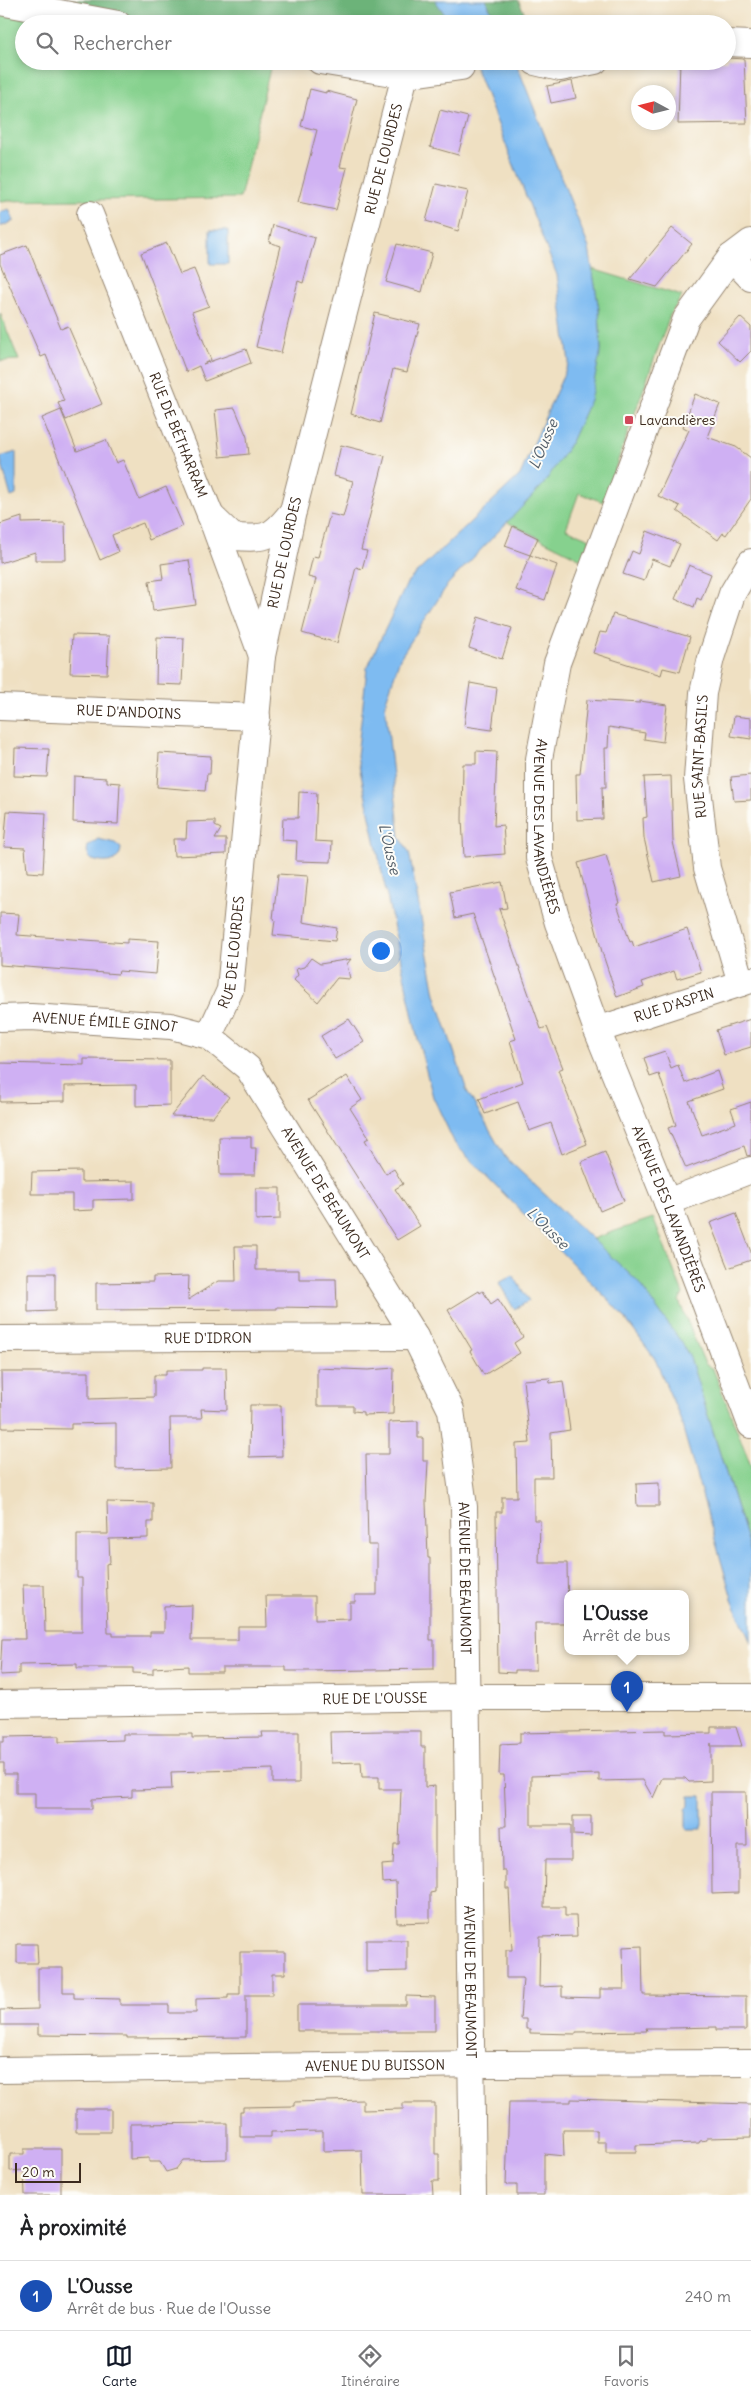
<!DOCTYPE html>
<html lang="fr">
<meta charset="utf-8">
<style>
:root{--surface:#fff;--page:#f6f6f6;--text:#202124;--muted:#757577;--line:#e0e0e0;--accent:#111827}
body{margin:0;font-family:Delius,sans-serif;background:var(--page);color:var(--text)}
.compass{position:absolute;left:631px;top:85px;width:45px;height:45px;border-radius:50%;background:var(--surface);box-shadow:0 2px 8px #0003;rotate:277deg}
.scale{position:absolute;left:15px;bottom:12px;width:66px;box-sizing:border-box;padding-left:5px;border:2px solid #3b2a1e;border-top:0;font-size:14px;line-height:18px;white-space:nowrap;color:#3b2a1e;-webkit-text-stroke:4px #fdfcf7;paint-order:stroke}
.you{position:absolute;left:380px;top:950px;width:18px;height:18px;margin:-12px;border:4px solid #fff;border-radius:50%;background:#1a73e8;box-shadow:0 0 0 8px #1a73e833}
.badge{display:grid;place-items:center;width:32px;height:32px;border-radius:50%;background:var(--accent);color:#fff;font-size:16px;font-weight:700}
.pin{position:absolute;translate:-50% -41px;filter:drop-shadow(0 1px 2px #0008)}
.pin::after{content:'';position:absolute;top:26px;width:18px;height:15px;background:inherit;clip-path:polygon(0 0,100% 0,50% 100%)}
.popup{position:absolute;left:564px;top:1590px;width:125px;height:65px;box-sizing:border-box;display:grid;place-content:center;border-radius:10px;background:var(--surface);filter:drop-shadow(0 1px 4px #0005);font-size:16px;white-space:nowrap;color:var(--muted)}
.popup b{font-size:19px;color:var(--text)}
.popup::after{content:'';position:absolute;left:50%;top:100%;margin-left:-10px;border:10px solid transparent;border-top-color:var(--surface)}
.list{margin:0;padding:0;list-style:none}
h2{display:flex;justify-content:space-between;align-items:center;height:65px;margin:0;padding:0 20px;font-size:21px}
h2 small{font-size:16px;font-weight:400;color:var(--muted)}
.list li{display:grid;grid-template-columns:32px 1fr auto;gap:15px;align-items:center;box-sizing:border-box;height:70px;padding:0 20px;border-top:1px solid var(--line)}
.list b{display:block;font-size:19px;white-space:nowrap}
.list p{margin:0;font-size:16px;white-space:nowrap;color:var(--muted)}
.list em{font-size:16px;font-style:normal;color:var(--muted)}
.icon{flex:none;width:28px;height:28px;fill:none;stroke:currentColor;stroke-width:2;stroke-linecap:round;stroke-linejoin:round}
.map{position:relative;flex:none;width:751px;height:2195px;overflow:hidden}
.search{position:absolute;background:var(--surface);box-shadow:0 2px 8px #0003;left:15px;right:15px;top:15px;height:55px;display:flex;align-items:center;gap:12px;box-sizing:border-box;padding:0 18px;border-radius:28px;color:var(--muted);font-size:19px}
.sheet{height:135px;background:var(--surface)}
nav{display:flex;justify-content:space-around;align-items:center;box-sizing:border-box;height:70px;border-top:1px solid var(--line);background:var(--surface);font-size:14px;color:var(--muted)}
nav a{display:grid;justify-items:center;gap:2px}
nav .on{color:var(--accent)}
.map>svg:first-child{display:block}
.green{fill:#86d18e;stroke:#607e56}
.forest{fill:#6cb379;stroke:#546e4c}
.water{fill:#7ebbf1;stroke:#5c7288}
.building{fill:#cfb0f3}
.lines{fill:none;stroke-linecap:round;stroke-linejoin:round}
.minor-casing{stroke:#958570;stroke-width:28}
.minor{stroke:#fff;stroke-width:26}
.poi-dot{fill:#d1495b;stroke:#fdfcf7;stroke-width:2}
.labels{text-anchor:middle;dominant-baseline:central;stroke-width:4;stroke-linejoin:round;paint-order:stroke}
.street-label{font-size:14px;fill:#3b2a1e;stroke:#fdfcf7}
.poi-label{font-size:14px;fill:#3b2a1e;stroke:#fdfcf7;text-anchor:start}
.water-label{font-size:15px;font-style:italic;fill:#525d68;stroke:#fdfcf7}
</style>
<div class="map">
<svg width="751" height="2195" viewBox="0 0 751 2195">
<rect width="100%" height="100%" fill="#fdfcf7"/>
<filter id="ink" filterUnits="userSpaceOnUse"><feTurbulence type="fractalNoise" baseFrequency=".02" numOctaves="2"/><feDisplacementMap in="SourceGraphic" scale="10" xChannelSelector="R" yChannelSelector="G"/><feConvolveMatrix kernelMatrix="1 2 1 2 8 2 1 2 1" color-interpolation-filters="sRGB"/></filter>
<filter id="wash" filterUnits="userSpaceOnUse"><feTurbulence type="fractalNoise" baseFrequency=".0096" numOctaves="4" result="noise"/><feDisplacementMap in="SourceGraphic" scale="20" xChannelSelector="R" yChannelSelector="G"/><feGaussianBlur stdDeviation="1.12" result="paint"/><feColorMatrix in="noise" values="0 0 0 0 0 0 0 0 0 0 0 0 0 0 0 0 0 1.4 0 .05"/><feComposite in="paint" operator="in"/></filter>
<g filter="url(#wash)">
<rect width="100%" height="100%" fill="#efe0c2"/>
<!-- green -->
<path class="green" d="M0 10 67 24H24V61H259L271 64 240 198 0 201Z
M592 269 682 296 670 315 603 502 579 493 566 529 590 539 583 560 507 522 543 485 601 350 599 310Z
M0 313 19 360 0 361Z
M653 1218 683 1294 679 1301 705 1364 713 1369 751 1466V1553L712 1428 604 1252 592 1239Z"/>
<!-- forest -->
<path class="forest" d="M14 0H437L451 24H152Z
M486 0H518L530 24H497Z"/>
<!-- water -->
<path class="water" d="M435 0H486L497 24H451Z
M473 61H515L521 75 589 248 599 310 601 350 590 400 570 444 543 485 448 584 400 658 385 704 400 837 409 852 435 994 467 1091 505 1157 638 1282 682 1343 690 1358 751 1553V1643L733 1602 679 1415 655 1359 621 1313 455 1144 433 1097 417 1036 357 756 367 668 408 581 520 475 569 362 557 275Z
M9 209 14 221 0 227V212Z
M210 230H228V264H210Z
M16 452V495L11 497 0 457Z
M98 839 115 843 121 848C120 865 102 864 90 859L87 851 88 846Z
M513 1275 529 1301 514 1309 499 1283Z
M689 1796H702V1829H686V1809L689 1806Z"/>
<g id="blocks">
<!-- building -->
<path class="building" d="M727 58 744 59 747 123 678 124 680 61H727Z
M572 81 576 98 551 103 547 86Z
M310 89 326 93V91L357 99 340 167 347 168 336 210 298 202 317 130 301 126Z
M440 110 468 117 458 155 430 147Z
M436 184 468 191 458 231 426 221Z
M273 225 315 238 303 283 298 281 281 353 256 347 281 246 269 242Z
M672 228 692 244 657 287 630 279Z
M167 243 180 274 194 269 209 306 192 312 211 360 203 364 246 349 251 363 205 381 199 366 186 372 141 253Z
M397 244 432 253 422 292 386 282Z
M27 245 61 329 68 326 102 404 66 420 58 403 64 401 46 355 41 357 0 264V255Z
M375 313 420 324 407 372 393 369 380 423 351 414Z
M740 317 751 327V351L740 362 718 341Z
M695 394 720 404 707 437 736 447 751 458V499L726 535 723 533 718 540 677 511 680 506 658 496 689 430 683 427Z
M235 408 247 437 249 454 220 457 215 410Z
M61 410 77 451 106 440 116 463 123 460 139 499 166 487 183 526 149 540 143 523 112 535 118 552 100 560 42 418Z
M341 445 385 456 361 550 367 551 362 569 356 567 337 643 302 633 316 579 308 577 313 556 318 557 330 514 343 517 353 481 334 476Z
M22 517V523L65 522 66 560H35V552L0 563V524Z
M513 526 538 538 530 555 505 546Z
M647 531 680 544 670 566 652 559 644 581 623 574 632 551 639 554Z
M530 555 557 565 545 600 516 590Z
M189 560 196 605 153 611 149 581 163 579 161 564Z
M689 565 711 574 701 600 697 598 694 607 675 599Z
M613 614 690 637 680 672 663 668 661 675 593 653 600 632 606 633Z
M478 617 512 628 502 659 469 648Z
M72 635 109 636 107 674 70 673Z
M157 637 184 638 182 685 156 684Z
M470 683 497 688 492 730 464 726Z
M587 700 640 703V701L667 705 663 742 644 739 645 733 609 727 608 748H605L606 787H602L603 819 577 820 576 774H580Z
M734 716 751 718V739L731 736Z
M15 748 49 749 47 777 14 776Z
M476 751 497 752 494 826 503 825 505 854 464 857 462 819 463 764H476Z
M159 753 211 756 210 774H207L205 791 157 787Z
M751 775V800L734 801 731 777Z
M74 776 107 778V782L120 783 118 824 73 822Z
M671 776 673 842 681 876 654 882 644 838 643 818 647 817 644 777Z
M299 792 317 793 315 841 332 842 331 862 296 861 297 841 282 840 283 818H298Z
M7 811 46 813 43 873 27 872 25 848 4 847Z
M215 821V826L221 829 215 839H226V854L174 856 173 839H186L187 822Z
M606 855 620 903 617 904 630 942 632 941 634 947 687 929 701 972 677 979 674 971 642 982 644 987 617 997 602 952 578 863Z
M278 874 308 876 303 922 337 928 335 941 273 935 275 920 273 919Z
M502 882 507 908 499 909 541 1029 547 1027 563 1068 558 1070 587 1144 562 1154 551 1123 529 1131 518 1102 485 1114 479 1099 523 1082 510 1041 516 1039 473 914 455 918 450 892Z
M0 913 19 914 17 935 127 943V939L159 941 156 974 119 971 118 974 0 965Z
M311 958 320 964 351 959 347 964 350 979 337 978 318 1002 294 980 298 975 296 969 304 967Z
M349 1019 364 1042 335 1059 321 1036Z
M751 1019V1047L724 1055 716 1030Z
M665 1051 671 1068 678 1065 685 1083 717 1071 723 1089 689 1101 702 1135 736 1123 731 1109 751 1102V1155L747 1156 744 1146 686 1168 668 1128 676 1125 659 1074 650 1077 644 1058Z
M84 1059 170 1060V1105L136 1106V1085L65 1086V1101L0 1102V1063L84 1065Z
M203 1076 229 1097 213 1117 171 1116Z
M347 1076 362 1100 350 1108 369 1138 365 1140 386 1174 394 1169 403 1184 395 1189 420 1226 397 1240 308 1100Z
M219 1137H251V1148H256L255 1175H220Z
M605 1152 624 1201 600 1211 581 1162Z
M81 1171V1182L134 1181V1199L93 1200V1210L72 1211V1194H31L32 1172Z
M256 1188H280V1219L256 1220Z
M736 1213 751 1252V1260L728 1268 710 1223Z
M235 1246H256V1270H299V1279H336L337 1308 277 1307V1309L96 1310V1283L153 1282V1277L189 1276 188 1300 218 1281H236Z
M28 1273H55V1311L28 1312Z
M479 1291 480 1293 483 1291 491 1304 498 1299 523 1337 514 1343 520 1353 484 1375 470 1351 472 1350 448 1310Z
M202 1368H226L227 1410 201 1409 202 1418H170L171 1468 116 1469V1423L71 1424V1429L2 1428 1 1372H89V1399L154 1397V1375H166V1370H202Z
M317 1368 368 1370 394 1368 393 1414 363 1415V1412L353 1411V1406H317Z
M549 1378 550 1383 563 1381 570 1430 551 1433 552 1477H534V1520H540L539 1563H567L568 1623H535L536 1670H515V1673L498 1672 496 1512H502V1497H517L516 1444 530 1443 523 1380Z
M250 1405H281L282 1456 249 1457Z
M418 1421V1438H423V1461H428L426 1502 428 1558H430V1640H434V1669L308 1671H286V1667H222V1672H188V1666L153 1668V1674L133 1673V1668H77V1664L19 1665V1674L0 1675 2 1639H25L23 1585H44L45 1632H82V1578H77V1534H108L107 1502 153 1503V1522H148V1538L109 1539 110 1563 106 1564 108 1633H113V1636H150V1632H164V1606L192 1605 191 1640H238V1627H267L266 1596H315V1620L350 1619V1602H355V1595H377V1545H368L366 1454H389V1422Z
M659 1483V1506H637L636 1484Z
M711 1727H736L742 1746H711V1743V1781L689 1782 685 1778H662L653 1798 643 1780 599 1781V1774L531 1776V1825H571V1860H545L544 1907H565V1916H576L577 1936 540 1937 539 1987 562 1986V1997L600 1998V1989H624L623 1947 642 1946 643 1995 746 1996V2030H716V2027L672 2028H646L647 2031 576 2032V2034L530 2033V2029H526V2019H520L523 1978H506V1950H512L509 1889H506V1871H502L501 1826H506L504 1775H499L500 1744 520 1743V1733L665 1730V1734L711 1733Z
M382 1731H421V1747H425V1787L435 1786V1892L430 1893V1922L397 1923 396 1882 383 1883 382 1865 393 1864 394 1844H399L401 1789H379V1777H362L361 1762 331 1763 330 1732Z
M262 1732H299V1783H273V1769L171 1772 172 1789 132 1790V1797L92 1799V1809H35V1793H16V1774H4V1763H0V1742H4V1737L59 1736V1742L123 1740V1734H192V1738L263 1737Z
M711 1792H746L747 1846H738V1893L712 1894Z
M573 1816H591V1836L573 1835Z
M366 1940H407V1971L366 1972Z
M17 1944H37L38 1963H17Z
M240 1952H285V1974H272V1995H246V2037L127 2038V2036L38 2035V2025H0V2010L38 2009V1968H63V1992H74V1998L120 1999V2005H169V2013H196V1999L228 1998V1994H240Z
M406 1996 435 1997V2031H297V2005H406Z
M571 2099 751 2104V2137L707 2138V2140L700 2141 699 2143 636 2145V2152H606V2142H597V2130H563L564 2156 544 2154V2195H517V2185H506L509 2102H571Z
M363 2100V2110L403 2109V2103H435V2154H439V2181H432L433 2195H363L362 2150 323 2151V2131L271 2132V2137H240V2111H243V2107L294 2106V2102Z
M76 2109H111V2132H76Z
M227 2123V2159L183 2160 176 2169 166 2172 160 2162H149V2158L130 2159V2124Z
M24 2149H61V2195H25L24 2170 10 2171V2154H24Z"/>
</g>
</g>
<g filter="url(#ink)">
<use href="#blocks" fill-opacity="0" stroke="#958570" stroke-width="1"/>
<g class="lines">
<defs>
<g id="minor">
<path d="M0 2 118 24"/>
<path d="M727 43 751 44"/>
<path d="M320 61 405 75 461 67"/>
<path d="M535 62 560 68 595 61"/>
<path id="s1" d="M90 214 210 514 262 656"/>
<path id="s2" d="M751 242 731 257 686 319 557 663 539 759V858L558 923 597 1030 667 1202 751 1425"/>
<path d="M731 257 751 278"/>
<path d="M210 515 233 537C267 539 272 538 293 511"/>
<path id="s3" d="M0 707 257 717"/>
<path id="s4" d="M741 983 707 868 697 779 703 693 711 658 732 594 751 562"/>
<path id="s5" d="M0 1018 31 1017 171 1026 209 1036 248 1068 415 1337 451 1410 464 1507 473 2195"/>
<path id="s6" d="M597 1030 751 980"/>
<path id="s7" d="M209 1036 230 990 262 656 293 511 405 75"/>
<path d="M667 1202 751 1170"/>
<path id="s8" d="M0 1339 415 1337"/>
<path id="s9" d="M0 1704 466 1697H751"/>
<path id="s10" d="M0 2070 490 2064 751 2063"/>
</g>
</defs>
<!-- minor casing -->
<use href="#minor" class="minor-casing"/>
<!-- minor -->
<use href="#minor" class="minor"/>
</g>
</g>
<!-- markers -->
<rect class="poi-dot" x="624" y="415" width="10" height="10" rx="2.5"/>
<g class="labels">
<!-- street labels -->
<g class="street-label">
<text stroke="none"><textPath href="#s7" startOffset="898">RUE DE LOURDES</textPath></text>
<text stroke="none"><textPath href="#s1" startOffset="238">RUE DE BÉTHARRAM</textPath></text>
<text stroke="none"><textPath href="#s7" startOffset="492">RUE DE LOURDES</textPath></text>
<text stroke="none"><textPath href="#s3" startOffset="129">RUE D'ANDOINS</textPath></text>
<text stroke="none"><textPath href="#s4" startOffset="232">RUE SAINT-BASIL'S</textPath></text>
<text stroke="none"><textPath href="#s2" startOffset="635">AVENUE DES LAVANDIÈRES</textPath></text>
<text stroke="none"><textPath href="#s7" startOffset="88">RUE DE LOURDES</textPath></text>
<text stroke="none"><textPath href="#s6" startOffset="81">RUE D'ASPIN</textPath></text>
<text stroke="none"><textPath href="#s5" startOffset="105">AVENUE ÉMILE GINOT</textPath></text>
<text stroke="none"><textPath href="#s5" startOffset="408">AVENUE DE BEAUMONT</textPath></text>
<text stroke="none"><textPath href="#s2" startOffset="1040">AVENUE DES LAVANDIÈRES</textPath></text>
<text stroke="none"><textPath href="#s8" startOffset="208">RUE D'IDRON</textPath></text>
<text stroke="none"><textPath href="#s5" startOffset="828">AVENUE DE BEAUMONT</textPath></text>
<text stroke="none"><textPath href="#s9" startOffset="375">RUE DE L'OUSSE</textPath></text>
<text stroke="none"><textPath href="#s5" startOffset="1232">AVENUE DE BEAUMONT</textPath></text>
<text stroke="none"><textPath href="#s10" startOffset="375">AVENUE DU BUISSON</textPath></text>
</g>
<!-- poi labels -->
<g class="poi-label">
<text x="639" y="420">Lavandières</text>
</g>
<!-- water labels -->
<g class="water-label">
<text transform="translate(543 444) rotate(-67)">L'Ousse</text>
<text transform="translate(390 849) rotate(77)">L'Ousse</text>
<text transform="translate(548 1228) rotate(45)">L'Ousse</text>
</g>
</g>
</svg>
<svg class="compass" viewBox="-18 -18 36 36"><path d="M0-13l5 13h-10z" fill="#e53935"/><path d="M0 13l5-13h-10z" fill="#757577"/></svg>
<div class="scale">20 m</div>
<div class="you"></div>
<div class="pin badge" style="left:627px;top:1712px;background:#1a4fb4">1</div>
<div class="popup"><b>L'Ousse</b>Arrêt de bus</div>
<div class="search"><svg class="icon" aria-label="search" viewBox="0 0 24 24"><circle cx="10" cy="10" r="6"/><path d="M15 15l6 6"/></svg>Rechercher</div>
</div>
<section class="sheet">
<h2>À proximité<small></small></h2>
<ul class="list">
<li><span class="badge" style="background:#1a4fb4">1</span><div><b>L'Ousse</b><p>Arrêt de bus · Rue de l'Ousse</p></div><em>240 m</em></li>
</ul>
</section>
<nav>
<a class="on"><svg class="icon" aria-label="map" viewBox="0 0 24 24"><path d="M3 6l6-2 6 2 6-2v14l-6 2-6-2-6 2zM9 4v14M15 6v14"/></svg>Carte</a>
<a><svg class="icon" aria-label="directions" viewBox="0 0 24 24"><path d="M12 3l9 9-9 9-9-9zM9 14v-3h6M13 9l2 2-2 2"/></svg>Itinéraire</a>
<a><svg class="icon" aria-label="saved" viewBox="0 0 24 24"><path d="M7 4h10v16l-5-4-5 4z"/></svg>Favoris</a>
</nav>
